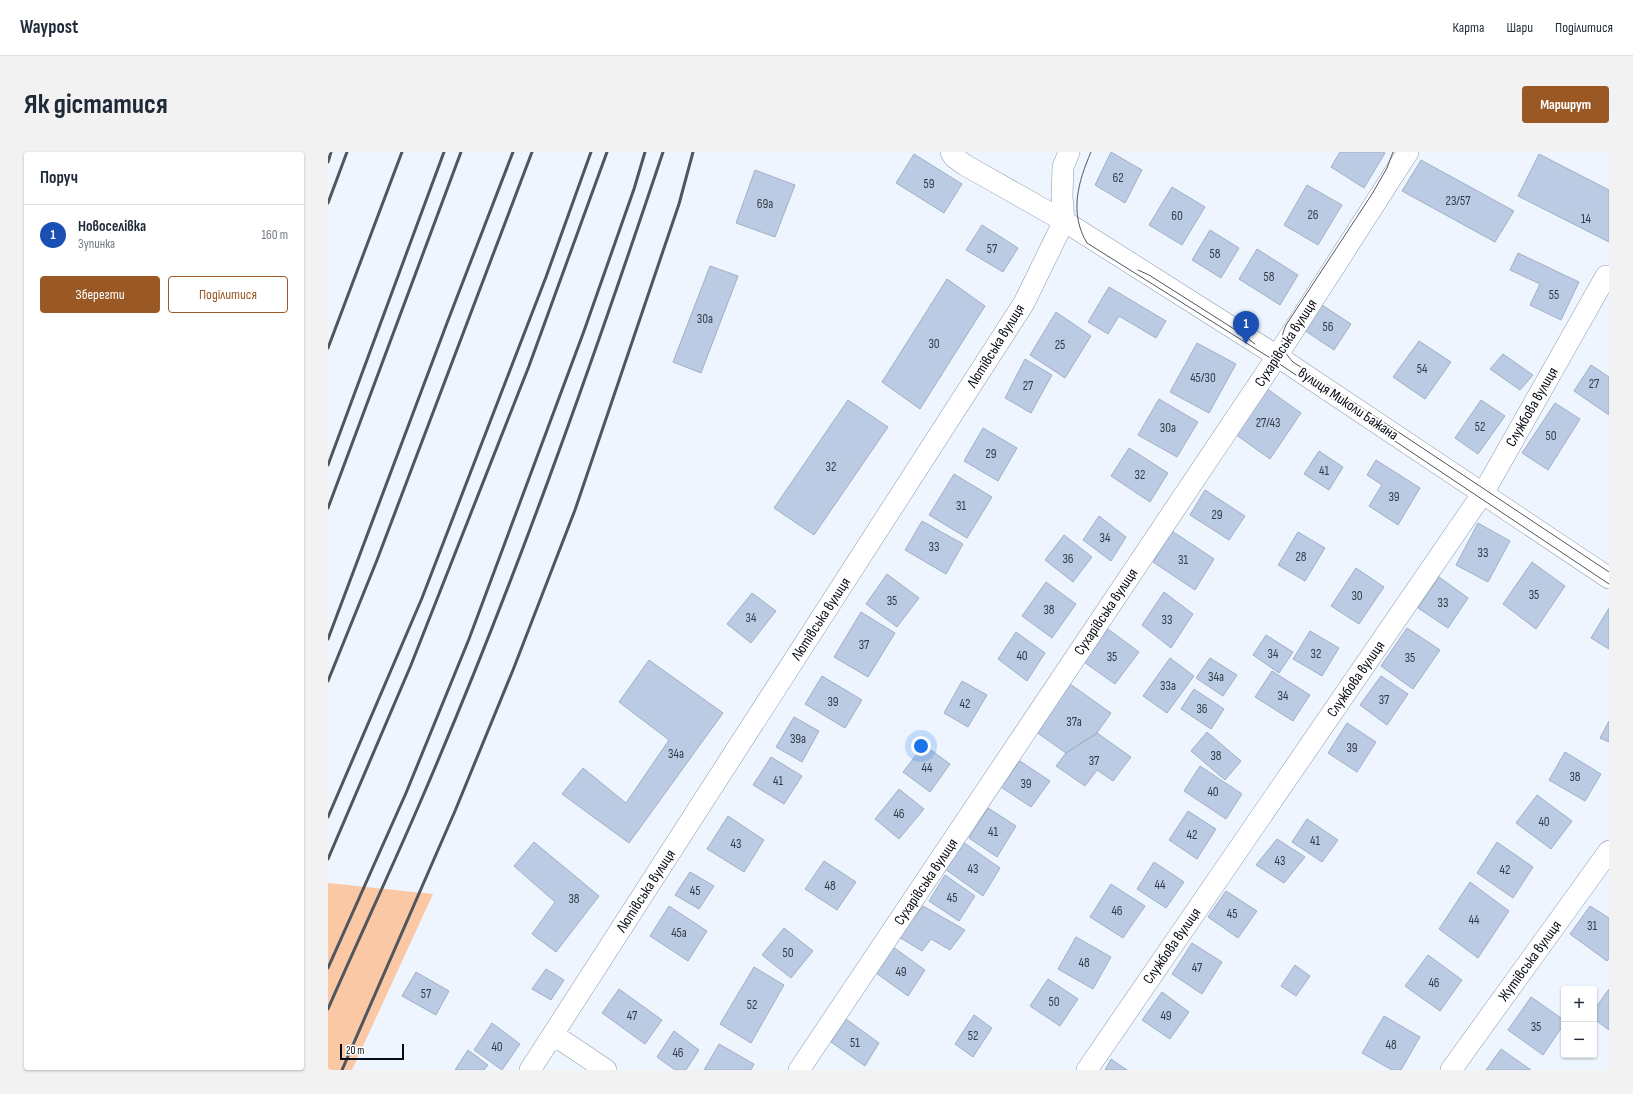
<!DOCTYPE html>
<html lang="uk">
<meta charset="utf-8">
<style>
:root{--surface:#fff;--page:#f2f2f3;--text:#1f2937;--muted:#747a83;--line:#e0e1e3;--accent:#9a5924}
body{margin:0;font-family:"Sofia Sans Condensed",sans-serif;background:var(--page);color:var(--text)}
.controls{position:absolute;right:12px;bottom:12px;display:grid;overflow:hidden;border-radius:4px;box-shadow:0 1px 3px #0004}
.controls button{width:36px;height:36px;display:grid;place-items:center;padding:0;border:0;border-bottom:1px solid var(--line);background:var(--surface);color:var(--text);font:20px sans-serif}
.scale{position:absolute;left:12px;bottom:10px;width:64px;box-sizing:border-box;padding-left:4px;border:2px solid #080d15;border-top:0;font-size:11px;line-height:14px;white-space:nowrap;color:#080d15;-webkit-text-stroke:3px #fff;paint-order:stroke}
.you{position:absolute;left:593px;top:594px;width:14px;height:14px;margin:-10px;border:3px solid #fff;border-radius:50%;background:#1a73e8;box-shadow:0 0 0 6px #1a73e833}
.badge{display:grid;place-items:center;width:26px;height:26px;border-radius:50%;background:var(--accent);color:#fff;font-size:13px;font-weight:700}
.pin{position:absolute;translate:-50% -33px;filter:drop-shadow(0 1px 2px #0008)}
.pin::after{content:'';position:absolute;top:21px;width:14px;height:12px;background:inherit;clip-path:polygon(0 0,100% 0,50% 100%)}
.list{margin:0;padding:0;list-style:none}
h2{display:flex;justify-content:space-between;align-items:center;height:52px;margin:0;padding:0 16px;font-size:17px}
h2 small{font-size:13px;font-weight:400;color:var(--muted)}
.list li{display:grid;grid-template-columns:26px 1fr auto;gap:12px;align-items:center;box-sizing:border-box;height:60px;padding:0 16px;border-top:1px solid var(--line)}
.list b{display:block;font-size:15px;white-space:nowrap}
.list p{margin:0;font-size:13px;white-space:nowrap;color:var(--muted)}
.list em{font-size:13px;font-style:normal;color:var(--muted)}
.actions{display:flex;gap:8px;padding:12px 16px}
.actions a{flex:1;padding:9px 0;border:1px solid var(--accent);border-radius:4px;text-align:center;font-size:14px;color:var(--accent)}
.actions .main{background:var(--accent);color:#fff}
.map{position:relative;flex:none;width:1281px;height:918px;overflow:hidden;border-radius:4px}
header{display:flex;align-items:center;gap:24px;box-sizing:border-box;height:56px;padding:0 20px;background:var(--surface);border-bottom:1px solid var(--line)}
header strong{font-size:19px}
nav{display:flex;gap:22px;margin-inline-start:auto;font-size:14px}
.intro{display:flex;align-items:center;justify-content:space-between;box-sizing:border-box;height:96px;padding:0 24px}
h1{margin:0;font-size:28px}
.button{padding:10px 18px;border-radius:4px;background:var(--accent);color:#fff;font-size:14px;font-weight:700}
main{display:flex;gap:24px;padding:0 24px}
aside{flex:1;background:var(--surface);border-radius:4px;box-shadow:0 1px 3px #0004}
.map>svg:first-child{display:block}
.green{fill:#fac8a5}
.building{fill:#bacbe3;stroke:#a0b0c7}
.lines{fill:none;stroke-linecap:round;stroke-linejoin:round}
.minor-casing{stroke:#8a9ab0;stroke-width:22}
.minor{stroke:#fff;stroke-width:21}
.tram{stroke:#50565e;stroke-width:1}
.rail{stroke:#50565e;stroke-width:3}
.labels{text-anchor:middle;dominant-baseline:central;stroke-width:4;stroke-linejoin:round;paint-order:stroke}
.number-label{font-size:13px;fill:#343c48}
.street-label{font-size:15px;fill:#080d15;stroke:#fff}
</style>
<header>
<strong>Waypost</strong>
<nav><a>Карта</a><a>Шари</a><a>Поділитися</a></nav>
</header>
<div class="intro"><h1>Як дістатися</h1><a class="button">Маршрут</a></div>
<main>
<aside>
<h2>Поруч<small></small></h2>
<ul class="list">
<li><span class="badge" style="background:#1a4fb4">1</span><div><b>Новоселівка</b><p>Зупинка</p></div><em>160 m</em></li>
</ul>
<div class="actions"><a class="main">Зберегти</a><a>Поділитися</a></div>
</aside>
<div class="map">
<svg width="1281" height="918" viewBox="0 0 1281 918">
<rect width="100%" height="100%" fill="#eef5ff"/>
<!-- green -->
<path class="green" d="M0 731 105 742 24 918H0Z"/>
<!-- building -->
<path class="building" d="M783 0 814 18 797 51 767 33Z
M1012 0H1055L1057 1 1036 36 1003 15Z
M586 2 634 32 616 61 568 31Z
M1211 2 1281 38V90L1190 44Z
M1093 8 1186 59 1167 90 1074 39Z
M427 18 467 33 447 85 408 71Z
M979 33 1014 53 990 93 956 73Z
M844 35 877 55 854 93 821 73Z
M654 73 690 96 675 120 638 98Z
M882 78 911 96 893 126 864 108Z
M929 97 970 123 952 153 911 127Z
M1190 101 1251 130 1233 168 1202 153 1212 132 1182 118Z
M382 114 410 124 373 221 345 210Z
M619 127 657 154 592 257 554 230Z
M781 135 838 169 828 186 791 164 780 182 760 170Z
M994 153 1023 172 1006 198 976 178Z
M728 160 763 184 737 226 702 203Z
M1091 189 1123 210 1097 247 1065 225Z
M869 191 908 212 881 261 842 240Z
M1175 202 1205 223 1192 238 1162 217Z
M697 207 724 223 703 261 677 246Z
M1263 213 1281 225V263L1246 239Z
M938 236 973 261 942 307 907 282Z
M831 247 870 270 849 305 810 283Z
M520 248 560 275 486 383 446 356Z
M1153 248 1177 264 1150 302 1127 286Z
M1227 251 1252 267 1220 318 1194 301Z
M655 276 689 296 670 329 636 309Z
M801 296 840 321 822 350 783 324Z
M991 299 1015 315 1001 338 976 322Z
M1048 308 1092 336 1070 373 1041 354 1054 333 1039 323Z
M626 322 664 345 639 386 601 363Z
M877 338 917 364 901 388 862 363Z
M771 364 798 385 783 409 755 388Z
M594 369 635 392 618 422 577 398Z
M1150 371 1182 389 1160 430 1128 413Z
M844 379 886 407 867 438 825 410Z
M970 380 997 396 977 429 950 413Z
M736 383 764 405 745 430 717 408Z
M1204 410 1237 434 1208 477 1175 452Z
M1028 416 1056 435 1031 472 1003 454Z
M559 422 591 446 569 475 538 452Z
M1111 425 1140 446 1120 476 1090 456Z
M718 430 748 452 724 486 694 464Z
M836 440 865 462 843 496 814 473Z
M424 441 448 459 423 491 399 472Z
M1281 456V497L1263 486Z
M533 460 567 481 540 525 506 505Z
M1079 476 1112 498 1085 537 1053 514Z
M780 477 811 500 787 532 756 510Z
M982 479 1011 496 994 524 965 507Z
M688 480 717 501 699 529 670 507Z
M938 483 965 500 951 521 925 503Z
M842 506 866 524 839 561 815 544Z
M882 506 909 523 895 544 868 526Z
M321 508 395 561 301 691 234 642 255 616 298 651 341 588 291 550Z
M944 519 982 543 965 569 927 545Z
M494 524 534 548 517 576 477 552Z
M1053 524 1080 542 1059 573 1032 553Z
M634 529 659 543 640 575 616 561Z
M742 532 783 561 769 581 738 601 708 580Z
M866 537 896 557 883 577 853 557Z
M466 565 491 579 474 610 448 595Z
M1281 569V590L1272 586Z
M1019 571 1048 590 1029 620 1000 601Z
M879 580 913 609 897 628 863 599Z
M769 581 803 605 785 629 769 618 757 634 728 614 738 601Z
M596 593 622 612 602 640 575 620Z
M1237 600 1273 622 1257 649 1221 628Z
M443 605 474 624 456 652 425 633Z
M692 609 722 629 703 655 673 635Z
M872 614 914 642 898 667 856 639Z
M571 637 596 657 571 687 547 667Z
M1209 643 1244 669 1223 697 1188 671Z
M660 656 688 674 669 705 641 686Z
M860 659 888 677 869 707 841 688Z
M400 664 436 688 416 720 379 697Z
M979 667 1010 688 994 710 964 690Z
M949 687 977 705 956 731 928 713Z
M206 690 271 744 228 800 204 782 227 750 186 714Z
M635 690 672 716 655 744 617 717Z
M1169 690 1205 715 1185 746 1149 721Z
M496 709 528 730 509 758 477 737Z
M826 710 856 730 838 756 809 737Z
M362 720 386 734 371 757 347 743Z
M617 723 647 744 631 769 601 749Z
M1142 730 1181 759 1150 806 1111 777Z
M783 732 817 754 795 786 762 765Z
M898 739 929 759 910 786 880 765Z
M341 754 379 779 360 809 322 784Z
M595 754 637 778 622 798 603 787 594 799 571 785Z
M1262 754 1281 766V806L1279 809 1242 782Z
M456 776 485 799 463 826 434 803Z
M748 785 783 805 765 837 730 817Z
M864 791 894 810 874 842 844 822Z
M565 795 597 818 580 844 548 821Z
M1100 803 1134 828 1112 859 1077 834Z
M967 813 982 824 968 844 953 834Z
M426 815 456 833 423 891 392 872Z
M218 817 236 828 223 848 204 837Z
M88 820 121 839 108 863 74 844Z
M720 827 750 847 732 874 702 854Z
M291 837 334 868 317 892 274 861Z
M1281 837V878L1266 867V858Z
M834 840 861 860 842 887 814 868Z
M1203 845 1236 868V872L1215 903 1180 878Z
M646 863 664 876 645 905 627 892Z
M1056 864 1092 885 1073 918H1064L1034 901Z
M518 867 551 891 537 914 503 890Z
M164 871 192 892 174 918 146 898Z
M346 879 371 898 358 918H347L329 905Z
M391 892 426 912 423 918H376Z
M1173 897 1203 918H1158Z
M140 898 160 913 156 918H127Z
M783 907 799 918H777Z"/>
<g class="lines">
<defs>
<path id="minor" d="M623 0 626 5 637 13 736 69 949 204 1281 426
M226 883 278 918
M202 918 696 151 736 69 734 44 735 15 741 0
M471 918 942 215 1080 0
M759 918 1157 338 1278 124 1281 125
M1123 918 1281 699"/>
</defs>
<!-- minor casing -->
<use href="#minor" class="minor-casing"/>
<!-- minor -->
<use href="#minor" class="minor"/>
<!-- tram -->
<path class="tram" d="M763 0C750 30 741 61 759 91L947 209 1281 432
M1065 0 1059 16 1044 42 958 173C951 189 953 197 965 210L1281 420
M810 118 821 123 914 182 927 192"/>
<!-- rail -->
<path class="rail" d="M0 10 3 0
M0 51 19 0
M0 196 74 0
M0 313 116 0
M0 356 133 0
M0 487 119 171 185 0
M0 529 49 408 204 0
M0 665 94 446 218 125 263 0
M0 707 83 513 201 214 279 0
M0 816 78 641 141 487 256 179 306 37 317 0
M0 857C31 786 64 716 94 646 185 435 262 218 335 0
M14 918 127 659 185 518 247 358 351 52 365 0"/>
</g>
<g class="labels">
<!-- number labels -->
<g class="number-label">
<text x="790" y="26">62</text>
<text x="601" y="32">59</text>
<text x="1130" y="49">23/57</text>
<text x="437" y="52">69а</text>
<text x="985" y="63">26</text>
<text x="849" y="64">60</text>
<text x="1258" y="67">14</text>
<text x="664" y="97">57</text>
<text x="887" y="102">58</text>
<text x="941" y="125">58</text>
<text x="1226" y="143">55</text>
<text x="377" y="167">30а</text>
<text x="1000" y="175">56</text>
<text x="606" y="192">30</text>
<text x="732" y="193">25</text>
<text x="1094" y="217">54</text>
<text x="875" y="226">45/30</text>
<text x="1266" y="232">27</text>
<text x="700" y="234">27</text>
<text x="940" y="271">27/43</text>
<text x="1152" y="275">52</text>
<text x="840" y="276">30а</text>
<text x="1223" y="284">50</text>
<text x="663" y="302">29</text>
<text x="503" y="315">32</text>
<text x="996" y="319">41</text>
<text x="812" y="323">32</text>
<text x="1066" y="345">39</text>
<text x="633" y="354">31</text>
<text x="889" y="363">29</text>
<text x="777" y="386">34</text>
<text x="606" y="395">33</text>
<text x="1155" y="401">33</text>
<text x="973" y="405">28</text>
<text x="740" y="407">36</text>
<text x="855" y="408">31</text>
<text x="1206" y="443">35</text>
<text x="1029" y="444">30</text>
<text x="564" y="449">35</text>
<text x="1115" y="451">33</text>
<text x="721" y="458">38</text>
<text x="423" y="466">34</text>
<text x="839" y="468">33</text>
<text x="536" y="493">37</text>
<text x="945" y="502">34</text>
<text x="988" y="502">32</text>
<text x="694" y="504">40</text>
<text x="784" y="505">35</text>
<text x="1082" y="506">35</text>
<text x="888" y="525">34а</text>
<text x="840" y="534">33а</text>
<text x="955" y="544">34</text>
<text x="1056" y="548">37</text>
<text x="505" y="550">39</text>
<text x="637" y="552">42</text>
<text x="874" y="557">36</text>
<text x="746" y="570">37а</text>
<text x="470" y="587">39а</text>
<text x="1024" y="596">39</text>
<text x="348" y="602">34а</text>
<text x="888" y="604">38</text>
<text x="766" y="609">37</text>
<text x="599" y="616">44</text>
<text x="1247" y="625">38</text>
<text x="450" y="629">41</text>
<text x="698" y="632">39</text>
<text x="885" y="640">40</text>
<text x="571" y="662">46</text>
<text x="1216" y="670">40</text>
<text x="665" y="680">41</text>
<text x="864" y="683">42</text>
<text x="987" y="689">41</text>
<text x="408" y="692">43</text>
<text x="952" y="709">43</text>
<text x="645" y="717">43</text>
<text x="1177" y="718">42</text>
<text x="832" y="733">44</text>
<text x="502" y="734">48</text>
<text x="367" y="739">45</text>
<text x="624" y="746">45</text>
<text x="246" y="747">38</text>
<text x="789" y="759">46</text>
<text x="904" y="762">45</text>
<text x="1146" y="768">44</text>
<text x="1264" y="774">31</text>
<text x="351" y="781">45а</text>
<text x="460" y="801">50</text>
<text x="756" y="811">48</text>
<text x="869" y="816">47</text>
<text x="573" y="820">49</text>
<text x="1106" y="831">46</text>
<text x="98" y="842">57</text>
<text x="726" y="850">50</text>
<text x="424" y="853">52</text>
<text x="304" y="864">47</text>
<text x="838" y="864">49</text>
<text x="1208" y="875">35</text>
<text x="645" y="884">52</text>
<text x="527" y="891">51</text>
<text x="1063" y="893">48</text>
<text x="169" y="895">40</text>
<text x="350" y="901">46</text>
</g>
<!-- street labels -->
<g class="street-label">
<text transform="translate(958 191) rotate(-57)">Сухарівська вулиця</text>
<text transform="translate(668 194) rotate(-58)">Лютівська вулиця</text>
<text transform="translate(1020 252) rotate(34)">вулиця Миколи Бажана</text>
<text transform="translate(1204 255) rotate(-60)">Службова вулиця</text>
<text transform="translate(778 460) rotate(-56)">Сухарівська вулиця</text>
<text transform="translate(493 467) rotate(-57)">Лютівська вулиця</text>
<text transform="translate(1028 527) rotate(-55)">Службова вулиця</text>
<text transform="translate(598 730) rotate(-56)">Сухарівська вулиця</text>
<text transform="translate(318 739) rotate(-57)">Лютівська вулиця</text>
<text transform="translate(844 794) rotate(-55)">Службова вулиця</text>
<text transform="translate(1202 809) rotate(-54)">Жутівська вулиця</text>
</g>
</g>
</svg>
<div class="controls">
<button>+</button>
<button>−</button>
</div>
<div class="scale">20 m</div>
<div class="you"></div>
<div class="pin badge" style="left:918px;top:192px;background:#1a4fb4">1</div>
</div>
</main>
